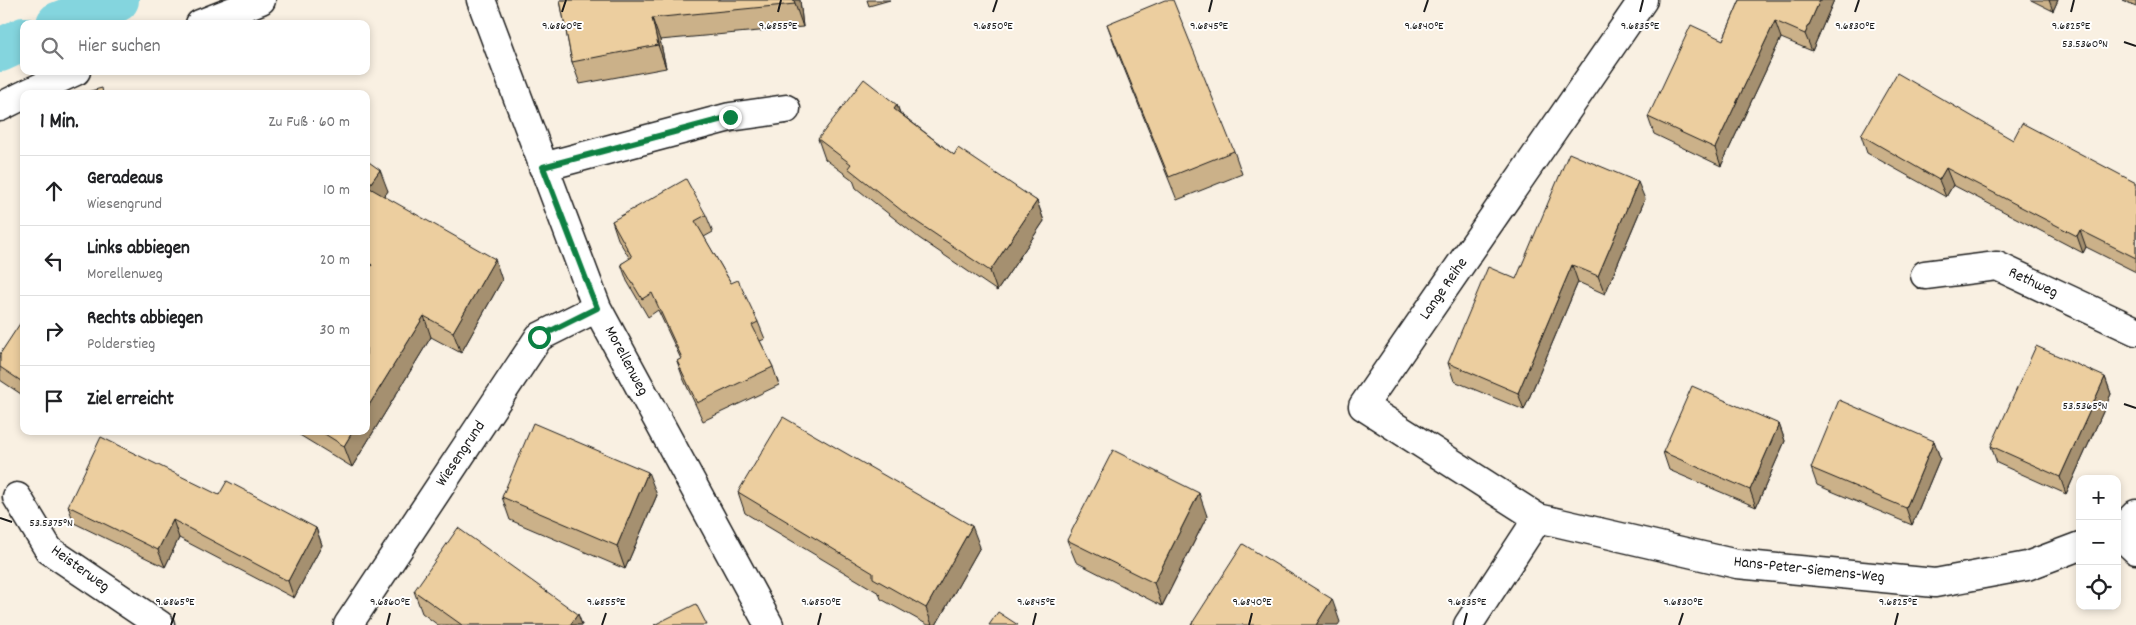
<!DOCTYPE html>
<html lang="de">
<meta charset="utf-8">
<style>
:root{--surface:#fff;--page:#f6f6f6;--text:#202124;--muted:#757577;--line:#e0e0e0}
body{margin:0;font-family:Dekko,sans-serif;background:var(--page);color:var(--text)}
.controls{position:absolute;right:15px;bottom:15px;display:grid;overflow:hidden;border-radius:10px;box-shadow:0 2px 8px #0003}
.controls button{width:45px;height:45px;display:grid;place-items:center;padding:0;border:0;border-bottom:1px solid var(--line);background:var(--surface);color:var(--text);font:25px sans-serif}
.stop{position:absolute;width:15px;height:15px;margin:-11px;border:4px solid #0b8043;border-radius:50%;background:#fff}
.stop.end{background:#0b8043;border-color:#fff;box-shadow:0 1px 5px #0008}
.list{margin:0;padding:0;list-style:none}
h2{display:flex;justify-content:space-between;align-items:center;height:65px;margin:0;padding:0 20px;font-size:21px}
h2 small{font-size:16px;font-weight:400;color:var(--muted)}
.list li{display:grid;grid-template-columns:32px 1fr auto;gap:15px;align-items:center;box-sizing:border-box;height:70px;padding:0 20px;border-top:1px solid var(--line)}
.list b{display:block;font-size:19px;white-space:nowrap}
.list p{margin:0;font-size:16px;white-space:nowrap;color:var(--muted)}
.list em{font-size:16px;font-style:normal;color:var(--muted)}
.icon{flex:none;width:28px;height:28px;fill:none;stroke:currentColor;stroke-width:2;stroke-linecap:round;stroke-linejoin:round}
.map{position:relative;flex:none;width:2136px;height:625px;overflow:hidden}
.search{position:absolute;background:var(--surface);box-shadow:0 2px 8px #0003;left:20px;top:20px;width:350px;height:55px;display:flex;align-items:center;gap:12px;box-sizing:border-box;padding:0 18px;border-radius:10px;color:var(--muted);font-size:19px}
.panel{position:absolute;background:var(--surface);box-shadow:0 2px 8px #0003;left:20px;top:90px;width:350px;height:345px;border-radius:10px}
.map>svg:first-child{display:block}
.lines{fill:none;stroke-linecap:round;stroke-linejoin:round}
.canal{stroke:#84d5de;stroke-width:44}
.street-casing{stroke:#1c1c1c;stroke-width:31}
.secondary-casing{stroke:#1c1c1c;stroke-width:31}
.street{stroke:#fff;stroke-width:28}
.secondary{stroke:#fff;stroke-width:28}
.wall{fill:#cbb189;stroke:#1c1c1c}
.shaded-wall{fill:#a5906f;stroke:#1c1c1c}
.building{fill:#ecce9f;stroke:#1c1c1c}
.route{stroke:#0b8043;stroke-width:6}
.ticks{fill:none;stroke:#1c1c1c;stroke-width:2}
.labels{text-anchor:middle;dominant-baseline:central;stroke-width:4;stroke-linejoin:round;paint-order:stroke}
.street-label{font-size:16px;fill:#1c1c1c;stroke:#fff}
.ticks-label{font-size:12px;text-anchor:middle;fill:#1c1c1c;stroke:#fff;stroke-width:4;stroke-linejoin:round;paint-order:stroke}
</style>
<div class="map">
<svg width="2136" height="625" viewBox="0 0 2136 625">
<rect width="100%" height="100%" fill="#f9f0e2"/>
<filter id="ink" filterUnits="userSpaceOnUse"><feTurbulence type="fractalNoise" baseFrequency=".02" numOctaves="2"/><feDisplacementMap in="SourceGraphic" scale="10" xChannelSelector="R" yChannelSelector="G"/><feConvolveMatrix kernelMatrix="1 2 1 2 8 2 1 2 1" color-interpolation-filters="sRGB"/></filter>
<g filter="url(#ink)">
<g class="lines">
<!-- canal -->
<path class="canal" d="M58 24 117 0
M0 50 24 39"/>
<defs>
<path id="street" d="M481 0 597 308 769 625
M1643 0 1363 406 1538 518 1737 564 1935 583 2027 566 2080 546
M543 167 730 117 786 109
M1925 275 1997 266 2136 331
M17 497 49 550 160 625
M2117 533 2136 514
M2118 533 2136 550
M348 625 539 337 597 308
M1468 625 1538 518"/>
<path id="secondary" d="M200 24 261 0
M26 94 76 71
M0 107 24 95"/>
</defs>
<!-- street casing -->
<use href="#street" class="street-casing"/>
<!-- secondary casing -->
<use href="#secondary" class="secondary-casing"/>
<!-- street -->
<use href="#street" class="street"/>
<!-- secondary -->
<use href="#secondary" class="secondary"/>
</g>
<!-- wall -->
<path class="wall" d="M560 0H800L803 27 660 40 666 68 580 84 572 62Z
M867 0H890L869 6Z
M1740 0H1834L1812 51 1781 38 1721 166 1654 134 1648 117 1723 40Z
M2031 0H2058L2053 11Z
M2122 0H2136V6Z
M1107 24 1234 151 1242 174 1177 200 1115 46Z
M897 105 900 113 954 155 1037 201 1044 221 997 291 919 238 856 188 853 180 825 159 818 139Z
M1861 135 2013 140 2136 183V272L2086 247 2083 253 1953 185 1946 197 1867 153Z
M366 160 388 191 384 196 502 280 461 353 431 337 352 467 293 431H366Z
M1645 199 1605 294 1578 282 1524 410 1454 381 1448 363Z
M706 215 713 232 704 237 731 283 758 322 765 339 760 341 773 367 779 385 703 421 683 378 677 361 681 359 658 310 648 317 627 281 621 264 630 259 618 239 612 221Z
M24 320V396L0 380V354Z
M2105 377 2111 394 2066 494 1997 463 1991 446Z
M1779 424 1785 441 1756 507 1669 470 1663 452Z
M1934 441 1940 458 1912 525 1817 485 1811 468Z
M738 492 980 547 936 625H928L881 599 879 593 745 513Z
M219 495 316 528 322 545 294 598 179 538 165 567 74 523 68 506Z
M657 495 625 569 510 520 502 497Z
M1207 516 1162 606 1076 562 1067 540Z
M414 591 578 614 582 625H438L422 613Z"/>
<!-- shaded-wall -->
<path class="shaded-wall" d="M794 0H800L803 27 795 4Z
M1820 0H1834L1812 51 1805 34Z
M2049 0H2058L2053 11Z
M652 18 660 40 666 68 658 45Z
M1775 21 1781 38 1721 166 1715 148Z
M897 105 904 125 894 109Z
M1946 168 1953 185 1946 197 1939 180Z
M380 170 388 191 376 208 368 187Z
M1638 182 1645 199 1605 294 1598 276Z
M1037 201 1044 221 997 291 990 271Z
M2080 230 2086 247 2083 253 2077 236Z
M495 259 502 280 461 353 453 332Z
M1572 265 1578 282 1524 410 1518 393Z
M424 316 431 337 352 467 344 446 353 431H366V410Z
M2105 377 2111 394 2066 494 2060 477Z
M1779 424 1785 441 1756 507 1750 490Z
M1934 441 1940 458 1912 525 1906 508Z
M648 472 657 495 625 569 617 546Z
M1199 493 1207 516 1162 606 1154 583Z
M173 520 179 538 165 567 158 550Z
M972 526 980 547 936 625H932L926 608Z
M316 528 322 545 294 598 288 581Z
M1332 599 1340 622 1338 625H1316Z
M578 614 582 625H570Z"/>
<!-- building -->
<path class="building" d="M560 0H794L795 4 652 18 658 45 572 62Z
M1165 0H1173L1234 151 1169 177 1107 24Z
M1740 0H1820L1805 34 1775 21 1715 148 1648 117 1691 25 1723 40Z
M1897 73 2013 140 2022 123 2136 183V258L2080 230 2077 236 1946 168 1939 180 1861 135Z
M864 79 897 105 894 109 954 155 958 148 1037 201 990 271 911 218 848 168 851 164 818 139Z
M102 88 103 94H79Z
M1569 153 1638 182 1598 276 1572 265 1518 393 1448 363 1488 267 1516 279Z
M366 160 380 170 368 187 495 259 453 332 424 316 366 410V274L372 265 366 261Z
M686 179 706 215 695 221 731 283 738 280 758 322 752 325 773 367 697 403 677 361 682 358 652 293 642 299 621 264 632 257 612 221Z
M23 319 24 320V383L0 367V354Z
M2036 346 2105 377 2060 477 1991 446Z
M1692 386 1779 424 1750 490 1663 452Z
M1839 400 1934 441 1906 508 1811 468Z
M783 417 972 526 926 608 873 578V573L738 492Z
M533 423 648 472 617 546 502 497Z
M320 431H353L344 446Z
M101 437 219 495 227 481 316 528 288 581 173 520 158 550 68 506Z
M1113 450 1199 493 1154 583 1067 540Z
M458 528 578 614 570 625H462L414 591Z
M1243 544 1332 599 1316 625H1191Z
M696 604 707 625H654Z
M998 612 1018 625H989Z"/>
</g>
<g class="lines" filter="url(#ink)">
<!-- route -->
<path class="route" d="M539 337 597 308 543 167 730 117"/>
</g>
<!-- ticks -->
<path class="ticks" d="M562 12 566 0M778 12 781 0M993 12 997 0M1209 12 1212 0M1424 12 1428 0M1640 12 1643 0M1855 12 1859 0M2071 12 2074 0M2124 42 2136 46M2124 404 2136 408M0 518 12 522M171 625 175 613M387 625 390 613M602 625 606 613M818 625 821 613M1033 625 1036 613M1249 625 1252 613M1464 625 1467 613M1679 625 1683 613M1895 625 1898 613"/>
<g class="labels">
<!-- street labels -->
<g class="street-label">
<text transform="translate(2033 283) rotate(25)">Rethweg</text>
<text transform="translate(1444 289) rotate(-55)">Lange Reihe</text>
<text transform="translate(626 361) rotate(62)">Morellenweg</text>
<text transform="translate(461 454) rotate(-56)">Wiesengrund</text>
<text transform="translate(80 569) rotate(36)">Heisterweg</text>
<text transform="translate(1809 570) rotate(6)">Hans-Peter-Siemens-Weg</text>
</g>
</g>
<g class="ticks-label">
<text x="562" y="29">9.6860°E</text>
<text x="778" y="29">9.6855°E</text>
<text x="993" y="29">9.6850°E</text>
<text x="1209" y="29">9.6845°E</text>
<text x="1424" y="29">9.6840°E</text>
<text x="1640" y="29">9.6835°E</text>
<text x="1855" y="29">9.6830°E</text>
<text x="2071" y="29">9.6825°E</text>
<text x="2085" y="47">53.5360°N</text>
<text x="2085" y="409">53.5365°N</text>
<text x="51" y="526">53.5375°N</text>
<text x="175" y="605">9.6865°E</text>
<text x="390" y="605">9.6860°E</text>
<text x="606" y="605">9.6855°E</text>
<text x="821" y="605">9.6850°E</text>
<text x="1036" y="605">9.6845°E</text>
<text x="1252" y="605">9.6840°E</text>
<text x="1683" y="605">9.6830°E</text>
<text x="1898" y="605">9.6825°E</text>
<text x="1467" y="605">9.6835°E</text>
</g>
</svg>
<div class="controls">
<button>+</button>
<button>−</button>
<button><svg class="icon" aria-label="locate" viewBox="0 0 24 24"><circle cx="12" cy="12" r="6"/><path d="M12 2v4M12 18v4M2 12h4M18 12h4"/></svg></button>
</div>
<div class="stop" style="left:539px;top:337px"></div>
<div class="stop end" style="left:730px;top:117px"></div>
<div class="search"><svg class="icon" aria-label="search" viewBox="0 0 24 24"><circle cx="10" cy="10" r="6"/><path d="M15 15l6 6"/></svg>Hier suchen</div>
<section class="panel">
<h2>1 Min.<small>Zu Fuß · 60 m</small></h2>
<ul class="list">
<li><svg class="icon" aria-label="ahead" viewBox="0 0 24 24"><path d="M12 20V5M6 11l6-6 6 6"/></svg><div><b>Geradeaus</b><p>Wiesengrund</p></div><em>10 m</em></li>
<li><svg class="icon" aria-label="left" viewBox="0 0 24 24"><path d="M17 20v-9H6M10 6l-5 5 5 5"/></svg><div><b>Links abbiegen</b><p>Morellenweg</p></div><em>20 m</em></li>
<li><svg class="icon" aria-label="right" viewBox="0 0 24 24"><path d="M7 20v-9h11M14 6l5 5-5 5"/></svg><div><b>Rechts abbiegen</b><p>Polderstieg</p></div><em>30 m</em></li>
<li><svg class="icon" aria-label="arrive" viewBox="0 0 24 24"><path d="M6 21V4h12l-3 4 3 4H6"/></svg><div><b>Ziel erreicht</b></div></li>
</ul>
</section>
</div>
